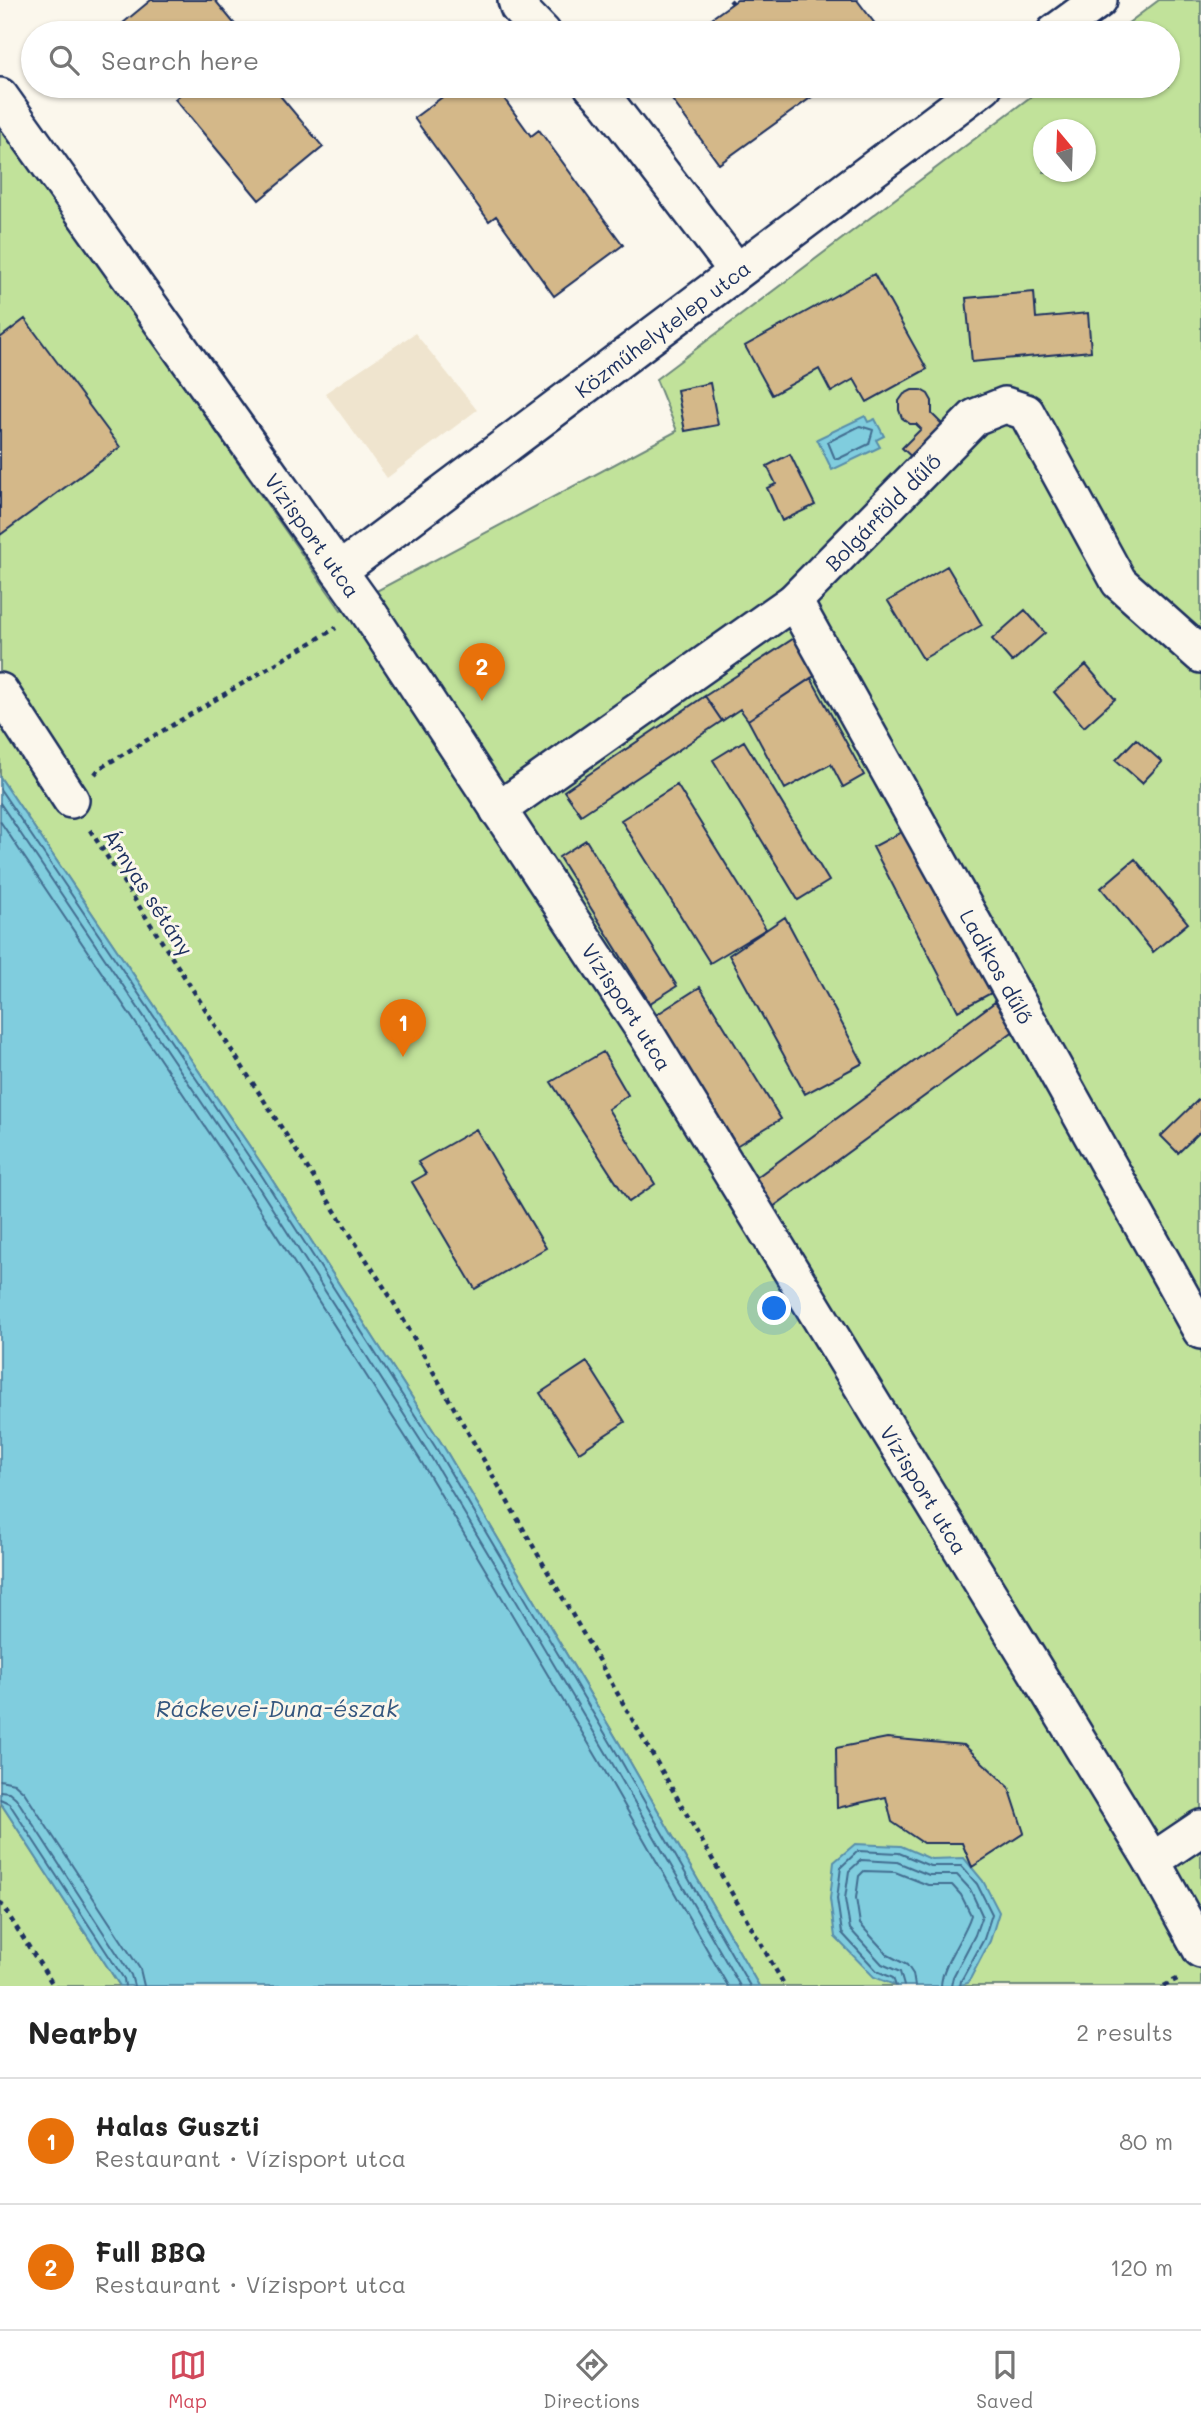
<!DOCTYPE html>
<meta charset="utf-8">
<style>
:root{--surface:#fff;--page:#f2f2f2;--text:#222;--muted:#767676;--line:#e0e0e0;--accent:#d1495b}
body{margin:0;font-family:Mali,sans-serif;background:var(--page);color:var(--text)}
.compass{position:absolute;left:1033px;top:119px;width:63px;height:63px;border-radius:50%;background:var(--surface);box-shadow:0 2px 5px #0004;rotate:341deg}
.you{position:absolute;left:775px;top:1309px;width:24px;height:24px;margin:-18px;border:5px solid #fff;border-radius:50%;background:#1a73e8;box-shadow:0 0 0 10px #1a73e833}
.badge{display:grid;place-items:center;width:46px;height:46px;border-radius:50%;background:var(--accent);color:#fff;font-size:23px;font-weight:700}
.pin{position:absolute;translate:-50% -58px;filter:drop-shadow(0 2px 4px #0008)}
.pin::after{content:'';position:absolute;top:37px;width:24px;height:21px;background:inherit;clip-path:polygon(0 0,100% 0,50% 100%)}
.list{margin:0;padding:0;list-style:none}
h2{display:flex;justify-content:space-between;align-items:center;height:91px;margin:0;padding:0 28px;font-size:30px}
h2 small{font-size:23px;font-weight:400;color:var(--muted)}
.list li{display:grid;grid-template-columns:46px 1fr auto;gap:21px;align-items:center;box-sizing:border-box;height:126px;padding:0 28px;border-top:2px solid var(--line)}
.list b{display:block;font-size:26px;white-space:nowrap}
.list p{margin:0;font-size:23px;white-space:nowrap;color:var(--muted)}
.list em{font-size:23px;font-style:normal;color:var(--muted)}
.icon{flex:none;width:38px;height:38px;fill:none;stroke:currentColor;stroke-width:2;stroke-linecap:round;stroke-linejoin:round}
.map{position:relative;flex:none;width:1201px;height:1986px;overflow:hidden}
.search{position:absolute;background:var(--surface);box-shadow:0 2px 5px #0004;left:21px;right:21px;top:21px;height:77px;display:flex;align-items:center;gap:18px;box-sizing:border-box;padding:0 24px;border-radius:38px;color:var(--muted);font-size:26px}
.sheet{height:343px;background:var(--surface)}
nav{display:flex;justify-content:space-around;align-items:center;box-sizing:border-box;height:98px;border-top:2px solid var(--line);background:var(--surface);font-size:19px;color:var(--muted)}
nav a{display:grid;justify-items:center;gap:4px}
nav .on{color:var(--accent)}
.map>svg:first-child{display:block}
.built{fill:#efe4ce}
.green{fill:#c1e29a;stroke:#6e887c;stroke-width:2;fill-rule:evenodd}
.water{fill:#80cdde;stroke:#588eab;stroke-width:2}
.lines{fill:none;stroke-linecap:round;stroke-linejoin:round}
.shore{stroke:#436e91;stroke-width:2}
.building{fill:#d4b889;stroke:#1b2f5e;stroke-width:2}
.street-casing{stroke:#1b2f5e;stroke-width:40}
.path{stroke:#1b2f5e;stroke-width:4.5;stroke-dasharray:5 5;stroke-linecap:butt}
.street{stroke:#fbf7ec;stroke-width:35}
.labels{text-anchor:middle;dominant-baseline:central;stroke-width:6;stroke-linejoin:round;paint-order:stroke}
.street-label{font-size:21px;fill:#1b2f5e;stroke:#fbf7ec}
.water-label{font-size:23px;font-style:italic;fill:#34567e;stroke:#fbf7ec}
</style>
<div class="map">
<svg width="1201" height="1986" viewBox="0 0 1201 1986">
<rect width="100%" height="100%" fill="#fbf7ec"/>
<filter id="ink" filterUnits="userSpaceOnUse"><feTurbulence type="fractalNoise" baseFrequency=".0143" numOctaves="2"/><feDisplacementMap in="SourceGraphic" scale="14" xChannelSelector="R" yChannelSelector="G"/><feConvolveMatrix kernelMatrix="1 2 1 2 8 2 1 2 1" color-interpolation-filters="sRGB"/></filter>
<g filter="url(#ink)">
<!-- built -->
<path class="built" d="M415 333 477 410 387 478 325 393Z"/>
<!-- green -->
<path class="green" d="M1159 0H1201V1986H759L622 1748 442 1444 267 1172 0 777V123L341 610 677 431 656 379 1045 86H1168V33H1115ZM1044 130H1086V172H1044Z
M0 1802 120 1986H0Z"/>
<!-- water -->
<path class="water" d="M865 416 868 422 875 419 884 436 876 440 880 447 832 470 817 439Z
M0 777 267 1172 442 1444 622 1748 759 1986H120L0 1802Z
M855 1844 901 1846 931 1859 964 1858 983 1881 999 1912 990 1941 968 1983 957 1986H897L874 1977 835 1937 830 1899 834 1862Z"/>
<g class="lines">
<!-- shore -->
<path class="shore" d="M860 426 873 430 869 444 838 459H835L828 442Z
M0 789 262 1176 436 1448 616 1752 750 1986
M0 803 254 1180 428 1452 608 1756 740 1986
M0 821 245 1186 419 1458 599 1761 728 1986
M0 1780 14 1783 24 1792 140 1969 144 1986
M0 1791 9 1792 16 1798 131 1975 134 1986
M0 1799 9 1803 124 1979 125 1986
M896 1986 893 1978 877 1971 842 1933 837 1899 841 1867 858 1851 899 1853 930 1866H961L977 1884 992 1914 984 1939 961 1981 960 1986
M904 1986 900 1972 882 1964 850 1929 845 1899 849 1871 861 1860 897 1862 929 1875H957L970 1889 982 1915 975 1935 953 1977 951 1986
M915 1986 913 1974 907 1965 888 1955 860 1924 856 1898 859 1876 864 1871 895 1872 928 1885H952L961 1895 971 1915C964 1938 942 1963 941 1986"/>
</g>
<!-- building -->
<path class="building" d="M151 0H215L242 33H132L123 23Z
M737 0H857L882 33H691Z
M176 86H272L323 147 259 200 175 99 182 93Z
M439 86H495L531 136 539 130 623 245 554 296 496 216 489 221 414 118 445 95Z
M662 86H827L719 164Z
M874 274 927 369 867 402 854 379 831 392 819 369 772 395 745 346Z
M1034 292 1036 318 1088 313 1091 351 972 362 966 298Z
M25 319 120 447 0 535V338Z
M710 383 718 425 685 431 677 390Z
M912 390H921L928 394 932 401V414L949 431 918 463 902 448 921 429 916 424H910L902 418 899 410V401L904 394Z
M790 454 815 505 782 521 767 488 776 484 767 466Z
M947 566 982 625 923 659 888 601Z
M1025 610 1045 633 1012 662 992 639Z
M799 635 822 671 748 720 740 709 722 721 705 696Z
M1086 665 1115 699 1084 727 1054 692Z
M811 678 864 775 843 787 831 764 785 789 748 720Z
M705 696 722 721 581 815 564 791Z
M1136 739 1162 762 1142 783 1116 760Z
M744 741 829 881 798 900 713 760Z
M677 785 766 929 710 963 621 820Z
M907 829 993 992 958 1011 873 847Z
M586 840 677 986 650 1003 559 857Z
M1135 859 1188 923 1153 952 1101 888Z
M785 917 863 1063 805 1094 729 955Z
M700 987 781 1119 736 1146 656 1015Z
M995 1002 1015 1030 773 1207 753 1180Z
M603 1052 628 1095 608 1109 655 1184 629 1202 551 1082Z
M1201 1097V1131L1178 1153 1161 1136Z
M476 1129 546 1248 475 1289 412 1182 426 1174 418 1162Z
M587 1362 625 1422 579 1452 540 1393Z
M887 1738 964 1745 1009 1787 1024 1833 972 1867 962 1843H923L892 1822 886 1797 837 1808 836 1748Z"/>
<g class="lines">
<defs>
<g id="street">
<path d="M516 0 518 7 543 33"/>
<path d="M1054 33 1099 0"/>
<path d="M592 86 608 103 736 270"/>
<path id="s1" d="M0 96 367 610 647 1035 1152 1861 1201 1950"/>
<path id="s2" d="M339 571 984 86"/>
<path id="s3" d="M794 601 1201 1331"/>
<path d="M0 691 71 800"/>
<path id="s4" d="M498 810 794 601 975 417 1005 405 1026 412 1119 582 1201 655"/>
<path d="M1152 1861 1201 1828"/>
</g>
</defs>
<!-- street casing -->
<use href="#street" class="street-casing"/>
<!-- path -->
<path class="path" d="M730 0 733 3
M95 774 100 768 336 628
M90 830 391 1298 785 1986
M0 1902 54 1986
M1164 1986 1179 1978"/>
<!-- street -->
<use href="#street" class="street"/>
</g>
</g>
<g class="labels">
<!-- street labels -->
<g class="street-label">
<text stroke="none"><textPath href="#s2" startOffset="404">Közműhelytelep utca</textPath></text>
<text stroke="none"><textPath href="#s4" startOffset="488">Bolgárföld dűlő</textPath></text>
<text stroke="none"><textPath href="#s1" startOffset="539">Vízisport utca</textPath></text>
<text transform="translate(149 892) rotate(57)">Árnyas sétány</text>
<text stroke="none"><textPath href="#s3" startOffset="418">Ladikos dűlő</textPath></text>
<text stroke="none"><textPath href="#s1" startOffset="1106">Vízisport utca</textPath></text>
<text stroke="none"><textPath href="#s1" startOffset="1673">Vízisport utca</textPath></text>
</g>
<!-- water labels -->
<g class="water-label">
<text x="277" y="1708">Ráckevei-Duna-észak</text>
</g>
</g>
</svg>
<svg class="compass" viewBox="-18 -18 36 36"><path d="M0-13l5 13h-10z" fill="#e53935"/><path d="M0 13l5-13h-10z" fill="#767676"/></svg>
<div class="you"></div>
<div class="pin badge" style="left:403px;top:1057px;background:#e8710a">1</div>
<div class="pin badge" style="left:482px;top:701px;background:#e8710a">2</div>
<div class="search"><svg class="icon" aria-label="search" viewBox="0 0 24 24"><circle cx="10" cy="10" r="6"/><path d="M15 15l6 6"/></svg>Search here</div>
</div>
<section class="sheet">
<h2>Nearby<small>2 results</small></h2>
<ul class="list">
<li><span class="badge" style="background:#e8710a">1</span><div><b>Halas Guszti</b><p>Restaurant · Vízisport utca</p></div><em>80 m</em></li>
<li><span class="badge" style="background:#e8710a">2</span><div><b>Full BBQ</b><p>Restaurant · Vízisport utca</p></div><em>120 m</em></li>
</ul>
</section>
<nav>
<a class="on"><svg class="icon" aria-label="map" viewBox="0 0 24 24"><path d="M3 6l6-2 6 2 6-2v14l-6 2-6-2-6 2zM9 4v14M15 6v14"/></svg>Map</a>
<a><svg class="icon" aria-label="directions" viewBox="0 0 24 24"><path d="M12 3l9 9-9 9-9-9zM9 14v-3h6M13 9l2 2-2 2"/></svg>Directions</a>
<a><svg class="icon" aria-label="saved" viewBox="0 0 24 24"><path d="M7 4h10v16l-5-4-5 4z"/></svg>Saved</a>
</nav>
